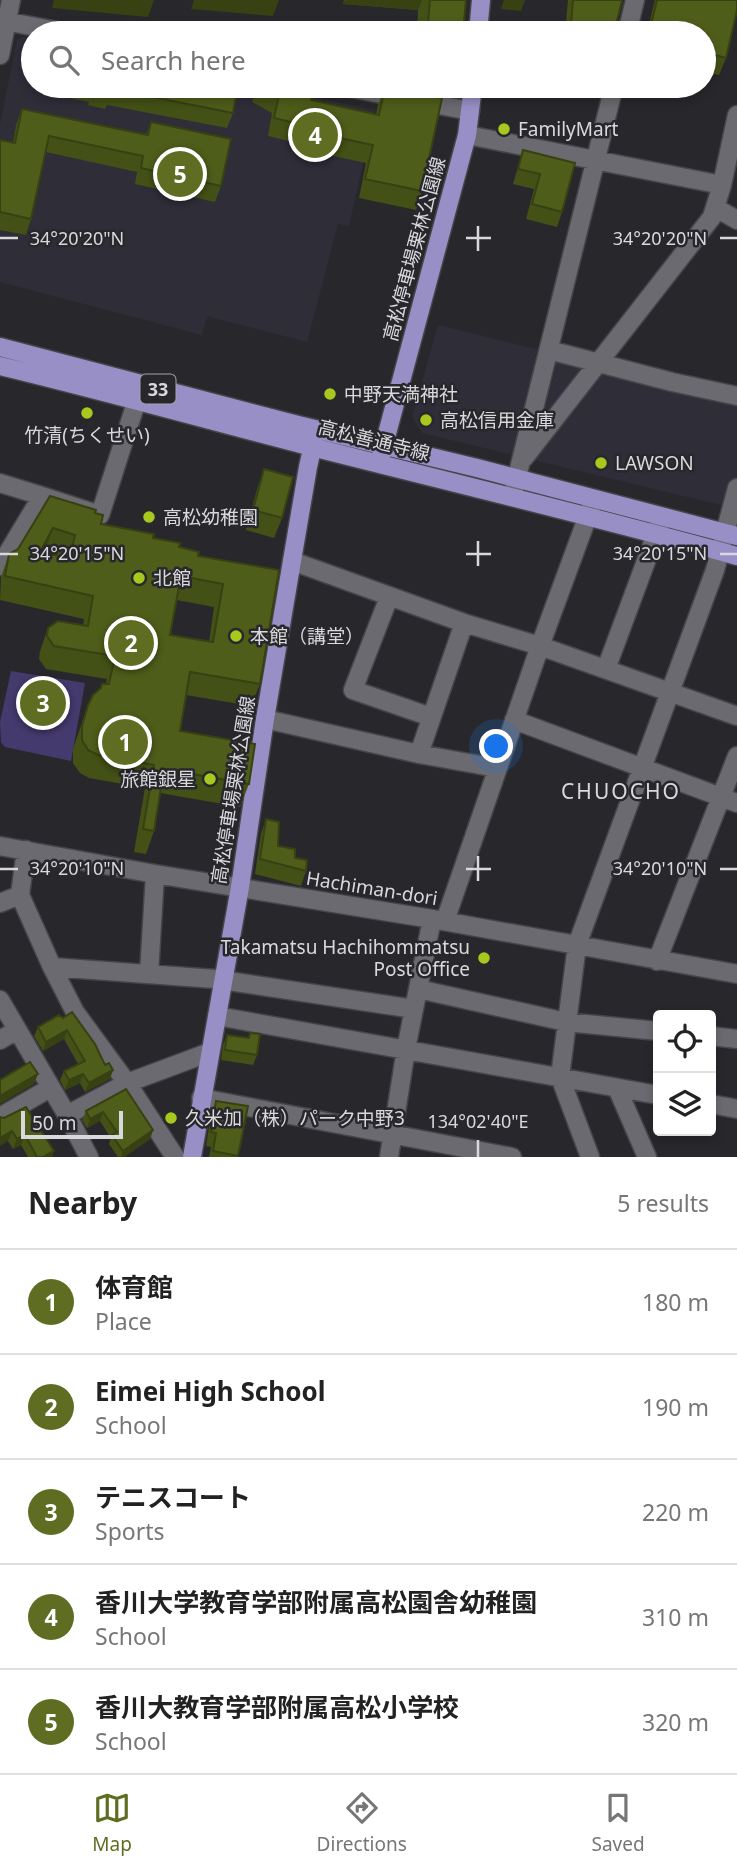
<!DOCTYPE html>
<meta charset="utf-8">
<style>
:root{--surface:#fff;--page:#f6f6f6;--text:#222;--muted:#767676;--line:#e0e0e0;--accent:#5e6d21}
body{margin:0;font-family:"Noto Sans","Noto Sans JP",sans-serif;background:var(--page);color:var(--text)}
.controls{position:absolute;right:21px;bottom:21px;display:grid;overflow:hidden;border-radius:7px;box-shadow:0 4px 10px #0003}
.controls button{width:63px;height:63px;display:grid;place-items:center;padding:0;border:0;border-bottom:2px solid var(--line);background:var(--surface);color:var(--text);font:35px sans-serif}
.scale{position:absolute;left:21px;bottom:18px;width:102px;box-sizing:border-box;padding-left:7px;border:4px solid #d9d8dc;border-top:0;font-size:19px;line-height:24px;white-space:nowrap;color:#d9d8dc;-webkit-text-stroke:5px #28282c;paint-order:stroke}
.you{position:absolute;left:497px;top:747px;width:24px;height:24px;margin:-18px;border:5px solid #fff;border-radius:50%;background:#1a73e8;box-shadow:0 0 0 10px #1a73e833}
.badge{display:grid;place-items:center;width:46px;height:46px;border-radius:50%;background:var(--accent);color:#fff;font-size:23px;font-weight:700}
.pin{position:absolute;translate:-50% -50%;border:4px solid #fff;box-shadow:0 2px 7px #0006}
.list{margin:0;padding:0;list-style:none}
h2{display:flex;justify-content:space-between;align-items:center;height:91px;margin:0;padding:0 28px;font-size:30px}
h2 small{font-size:23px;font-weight:400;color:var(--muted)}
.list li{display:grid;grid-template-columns:46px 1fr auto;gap:21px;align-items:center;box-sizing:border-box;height:105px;padding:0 28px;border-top:2px solid var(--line)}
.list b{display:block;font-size:26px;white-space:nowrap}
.list p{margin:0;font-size:23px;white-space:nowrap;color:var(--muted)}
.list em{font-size:23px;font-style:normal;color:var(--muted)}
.icon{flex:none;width:38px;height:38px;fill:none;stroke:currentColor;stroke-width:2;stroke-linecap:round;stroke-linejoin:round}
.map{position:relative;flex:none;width:737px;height:1157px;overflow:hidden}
.search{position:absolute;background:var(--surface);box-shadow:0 4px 10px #0003;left:21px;right:21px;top:21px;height:77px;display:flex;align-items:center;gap:18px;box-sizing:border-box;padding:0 24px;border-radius:38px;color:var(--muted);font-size:26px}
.sheet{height:616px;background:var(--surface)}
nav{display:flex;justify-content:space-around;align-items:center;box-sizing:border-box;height:98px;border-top:2px solid var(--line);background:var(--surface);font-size:19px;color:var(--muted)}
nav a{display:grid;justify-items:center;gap:4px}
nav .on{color:var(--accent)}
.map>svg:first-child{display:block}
.built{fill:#2f2d38}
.pitch{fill:#443a6e}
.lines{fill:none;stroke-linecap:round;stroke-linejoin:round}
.minor-casing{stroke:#454549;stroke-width:21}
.major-casing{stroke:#454549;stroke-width:21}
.minor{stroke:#6b6a70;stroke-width:18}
.major{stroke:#988fc6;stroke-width:18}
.wall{fill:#435016;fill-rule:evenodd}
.shaded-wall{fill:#374112}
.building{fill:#4e5d1a;stroke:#374112;stroke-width:2;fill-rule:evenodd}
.ticks{fill:none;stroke:#d9d8dc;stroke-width:2.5}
.poi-dot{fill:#a7c81f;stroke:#28282c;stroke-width:2.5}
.labels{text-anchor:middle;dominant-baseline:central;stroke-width:5;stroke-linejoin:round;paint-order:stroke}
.shield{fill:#28282c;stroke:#a4a3a7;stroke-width:2}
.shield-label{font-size:18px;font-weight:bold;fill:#d9d8dc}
.poi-label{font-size:19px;fill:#d9d8dc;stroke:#28282c;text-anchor:start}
.street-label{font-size:19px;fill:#d9d8dc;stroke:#28282c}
.neighbourhood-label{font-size:21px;letter-spacing:2px;fill:#d9d8dc;stroke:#28282c}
.ticks-label{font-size:18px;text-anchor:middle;fill:#d9d8dc;stroke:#28282c;stroke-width:5;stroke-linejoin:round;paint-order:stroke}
</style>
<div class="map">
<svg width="737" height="1157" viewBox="0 0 737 1157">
<rect width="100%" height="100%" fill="#28282c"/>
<!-- built -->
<path class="built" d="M23 37 33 39V86H259L375 110 349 226 338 224 307 342 207 316 202 335 0 282V124L17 40Z
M438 325 737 399V509L422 433 412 417Z"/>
<!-- pitch -->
<path class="pitch" d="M11 671 85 683 71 761 5 747 1 742 0 722Z"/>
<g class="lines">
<defs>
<path id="minor" d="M0 20 68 33
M627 33 635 0
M0 55 11 0
M340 86 470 111
M467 135 722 185
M716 208 737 220
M549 350 672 382 737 396
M524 458 712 217 722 185 737 115
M0 483 42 496
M513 493 614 86
M292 561 464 623 540 646 737 716
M0 566 42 496 100 515 137 400
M389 597 353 690 431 717
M606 669 661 521
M265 719 419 754 497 768
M514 720 737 803
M419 754 464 623
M0 846 155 874 432 919 737 974
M26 850 20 895 52 967 75 1012 127 1083 175 1157
M0 903 20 895
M445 921 540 646 593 502
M657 961 737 756
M52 967 215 979 414 1009
M149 974 155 874
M418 989 566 1022 658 1031
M0 1000 67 1115 89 1157
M217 1016 658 1095
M711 1036 737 1039
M0 1040 17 1030
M617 1088 647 1157
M201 1098 512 1157
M711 1104 737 1109
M67 1115 127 1083 210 1052
M0 1117 50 1088
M389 1157 406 1049 432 919
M590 1157 560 1077 577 945 715 570 737 488"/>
<path id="major" d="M478 33 481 0
M0 347 298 425 477 468 737 536
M0 366C104 391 208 420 312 447 454 483 596 517 737 556
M381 456 467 135 473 86
M192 1157 240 887 265 719 308 467 315 436"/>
</defs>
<!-- minor casing -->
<use href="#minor" class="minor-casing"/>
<!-- major casing -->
<use href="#major" class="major-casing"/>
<!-- minor -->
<use href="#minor" class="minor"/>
<!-- major -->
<use href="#major" class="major"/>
</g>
<!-- wall -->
<path class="wall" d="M344 0H466L463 33H417L418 10 343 4Z
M568 0H622L614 33H565Z
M655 0H737L726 58 719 75 704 72V33H647Z
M41 86H238L233 113 227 128 107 105 105 109 88 105 89 102 39 92Z
M258 86H277L311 100 376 114 378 105 385 87 422 191 416 210 359 198 366 163 295 148 297 143 268 136 272 113 252 102Z
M22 109 146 135 151 122 221 186 215 202 135 184 137 172 46 152 31 219 26 235 0 230V140L13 143 16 125Z
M523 150 575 163 562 212 557 227 526 219 534 189 513 184Z
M264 469 282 518 274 538 246 530 257 489Z
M50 496 95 513 101 524 153 538 179 547 198 556 279 570 260 684 251 706 186 695 180 731 249 784 240 807 160 793 154 831 146 854 134 852 145 788 89 778 80 773 73 763V749L88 705 100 689 102 684H106L107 679 46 669 39 659 40 651 48 628 83 625 84 619 0 600 1 577 9 554 18 549ZM45 551 61 556 44 553ZM177 600 214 607 209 642 170 635Z
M266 819 278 846 295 858 306 871 301 886 255 874 261 834Z
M59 1015 110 1079 85 1092 80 1083 65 1090 60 1080 64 1071 78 1064 64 1039 43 1051 34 1036 38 1027Z
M250 1033 257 1055 253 1065 221 1060 223 1045 227 1035 248 1038Z
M126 1089 153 1130 150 1139 124 1157H118L109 1144 111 1138 100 1121 87 1128 82 1120 86 1111Z
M216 1101 248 1106 238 1157H209L211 1147 206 1146 211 1114Z
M4 1118 52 1157H28L21 1145 13 1149 8 1141Z"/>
<!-- shaded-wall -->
<path class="shaded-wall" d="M54 0H154L148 17 52 8Z
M194 0H279L273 16 191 9Z
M345 0H422L418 10 343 4Z
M504 0H525L521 11 501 9Z
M425 86H449V88Z
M53 528 45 551 31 575 40 552Z
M67 1030 64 1039 43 1051 46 1042Z
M113 1070 110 1079 85 1092 89 1083Z
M38 1074 34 1084 0 1104V1096Z
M83 1074 80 1083 65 1090 69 1080Z
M103 1112 100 1121 87 1128 90 1119Z
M153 1130 150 1139 124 1157H121L123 1151Z
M12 1131 8 1141 0 1146V1138Z
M25 1135 21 1145 13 1149 17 1139Z
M54 1151 52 1157H43Z"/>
<!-- building -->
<path class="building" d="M430 0H466L463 33H427Z
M573 0H622L614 33H609L571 24Z
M657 0H737V10L726 58 704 52V33H649Z
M90 86H238L233 113 112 89 111 94 94 90 95 87Z
M262 86H277L312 94 311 100 379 115 385 87 442 98 422 191 365 179 373 145 302 130 303 125 274 118 279 95Z
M22 109 148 135 151 122 231 139 221 186 141 168 143 156 49 136 31 219 0 212V140L15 143Z
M523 150 575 163 562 212 532 204 540 174 518 169Z
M264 469 293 477 282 518 253 510Z
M50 496 96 510 95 513 103 515 101 524 154 534 153 538 180 543 179 547 199 552 198 556 279 570 260 684 190 672 180 731 255 744 249 784 164 769 154 831 143 829 154 765 98 755 88 750 82 740V726L88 705 93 695 101 688 102 684H109L115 656 54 646 47 636 48 628 58 621 88 626 93 596 5 576 9 554 18 549ZM53 528 75 535 70 558 40 552ZM181 576 223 584 213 642 170 635Z
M266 819 279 822 278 846 295 849V858L307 860 306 871 260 859Z
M72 1012 95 1044 105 1065 109 1063 113 1070 89 1083 83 1074 69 1080 64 1071 85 1061 67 1030 46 1042 38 1027 59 1015 63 1018Z
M250 1033 260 1034 257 1055 225 1050 227 1035 249 1038Z
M30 1062 38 1074 0 1096V1080Z
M126 1089 153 1130 123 1151 112 1135 117 1132 103 1112 90 1119 86 1111Z
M216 1101 248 1106 238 1156 213 1151 216 1133 211 1132Z
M26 1107 54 1151 43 1157H37L25 1135 17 1139 12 1131 0 1138V1117L4 1118Z"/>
<!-- ticks -->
<path class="ticks" d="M478 226V251M0 238H18M466 238H491M720 238H737M478 541V566M0 554H18M466 554H491M720 554H737M478 856V881M0 869H18M466 869H491M720 869H737M478 1140V1157"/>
<!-- markers -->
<g class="poi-dot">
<circle cx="504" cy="129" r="7"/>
<circle cx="330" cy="394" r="7"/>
<circle cx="87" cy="413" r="7"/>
<circle cx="426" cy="420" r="7"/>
<circle cx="601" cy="463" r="7"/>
<circle cx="149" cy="517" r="7"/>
<circle cx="139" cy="578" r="7"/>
<circle cx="236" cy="636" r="7"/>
<circle cx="210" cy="779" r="7"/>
<circle cx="484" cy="958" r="7"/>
<circle cx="171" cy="1118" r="7"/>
</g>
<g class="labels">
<!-- shield labels -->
<rect class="shield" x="140.5" y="374.5" width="35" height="29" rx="5"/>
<g class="shield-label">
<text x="158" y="389">33</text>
</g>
<!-- poi labels -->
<g class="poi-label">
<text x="518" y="129">FamilyMart</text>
<text x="344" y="394">中野天満神社</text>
<text x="440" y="420">高松信用金庫</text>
<text x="87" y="435" text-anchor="middle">竹清(ちくせい)</text>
<text x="615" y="463">LAWSON</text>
<text x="163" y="517">高松幼稚園</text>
<text x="153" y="578">北館</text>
<text x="250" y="636">本館（講堂）</text>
<text x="196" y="779" text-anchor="end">旅館銀星</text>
<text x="470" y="947" text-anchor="end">Takamatsu Hachihommatsu<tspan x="470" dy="22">Post Office</tspan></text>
<text x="185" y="1118">久米加（株）パーク中野3</text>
</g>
<!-- street labels -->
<g class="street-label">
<text transform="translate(414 249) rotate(-75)">高松停車場栗林公園線</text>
<text transform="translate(374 440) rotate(14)">高松善通寺線</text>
<text transform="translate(233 790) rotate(-81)">高松停車場栗林公園線</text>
<text transform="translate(372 888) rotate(9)">Hachiman-dori</text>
</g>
<!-- neighbourhood labels -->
<g class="neighbourhood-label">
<text x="621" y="791">CHUOCHO</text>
</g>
</g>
<g class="ticks-label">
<text x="77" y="245">34°20'20"N</text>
<text x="660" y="245">34°20'20"N</text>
<text x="77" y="560">34°20'15"N</text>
<text x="660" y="560">34°20'15"N</text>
<text x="77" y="875">34°20'10"N</text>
<text x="660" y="875">34°20'10"N</text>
<text x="478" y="1128">134°02'40"E</text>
</g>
</svg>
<div class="controls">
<button><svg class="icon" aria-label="locate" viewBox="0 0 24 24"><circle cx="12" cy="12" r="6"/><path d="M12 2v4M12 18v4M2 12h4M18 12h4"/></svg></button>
<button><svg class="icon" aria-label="layers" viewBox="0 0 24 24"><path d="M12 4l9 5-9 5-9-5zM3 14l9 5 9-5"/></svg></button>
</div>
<div class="scale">50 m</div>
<div class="you"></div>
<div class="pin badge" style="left:125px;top:742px">1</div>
<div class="pin badge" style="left:131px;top:643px">2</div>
<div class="pin badge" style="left:43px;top:703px">3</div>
<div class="pin badge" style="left:315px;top:135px">4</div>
<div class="pin badge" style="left:180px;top:174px">5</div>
<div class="search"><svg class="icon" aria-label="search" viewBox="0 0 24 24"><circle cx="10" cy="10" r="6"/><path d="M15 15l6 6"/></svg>Search here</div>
</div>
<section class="sheet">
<h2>Nearby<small>5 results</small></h2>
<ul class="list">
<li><span class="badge">1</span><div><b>体育館</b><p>Place</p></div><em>180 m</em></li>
<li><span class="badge">2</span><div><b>Eimei High School</b><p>School</p></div><em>190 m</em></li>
<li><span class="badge">3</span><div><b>テニスコート</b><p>Sports</p></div><em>220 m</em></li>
<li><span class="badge">4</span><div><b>香川大学教育学部附属高松園舎幼稚園</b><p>School</p></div><em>310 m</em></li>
<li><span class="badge">5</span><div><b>香川大教育学部附属高松小学校</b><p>School</p></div><em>320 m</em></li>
</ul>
</section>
<nav>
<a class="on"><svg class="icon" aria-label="map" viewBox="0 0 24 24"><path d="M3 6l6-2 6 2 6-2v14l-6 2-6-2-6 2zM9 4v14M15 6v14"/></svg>Map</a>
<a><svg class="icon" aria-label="directions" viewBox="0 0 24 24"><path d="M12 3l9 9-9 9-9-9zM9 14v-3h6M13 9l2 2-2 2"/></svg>Directions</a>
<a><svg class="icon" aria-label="saved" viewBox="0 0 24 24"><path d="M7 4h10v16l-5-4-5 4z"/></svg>Saved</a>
</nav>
